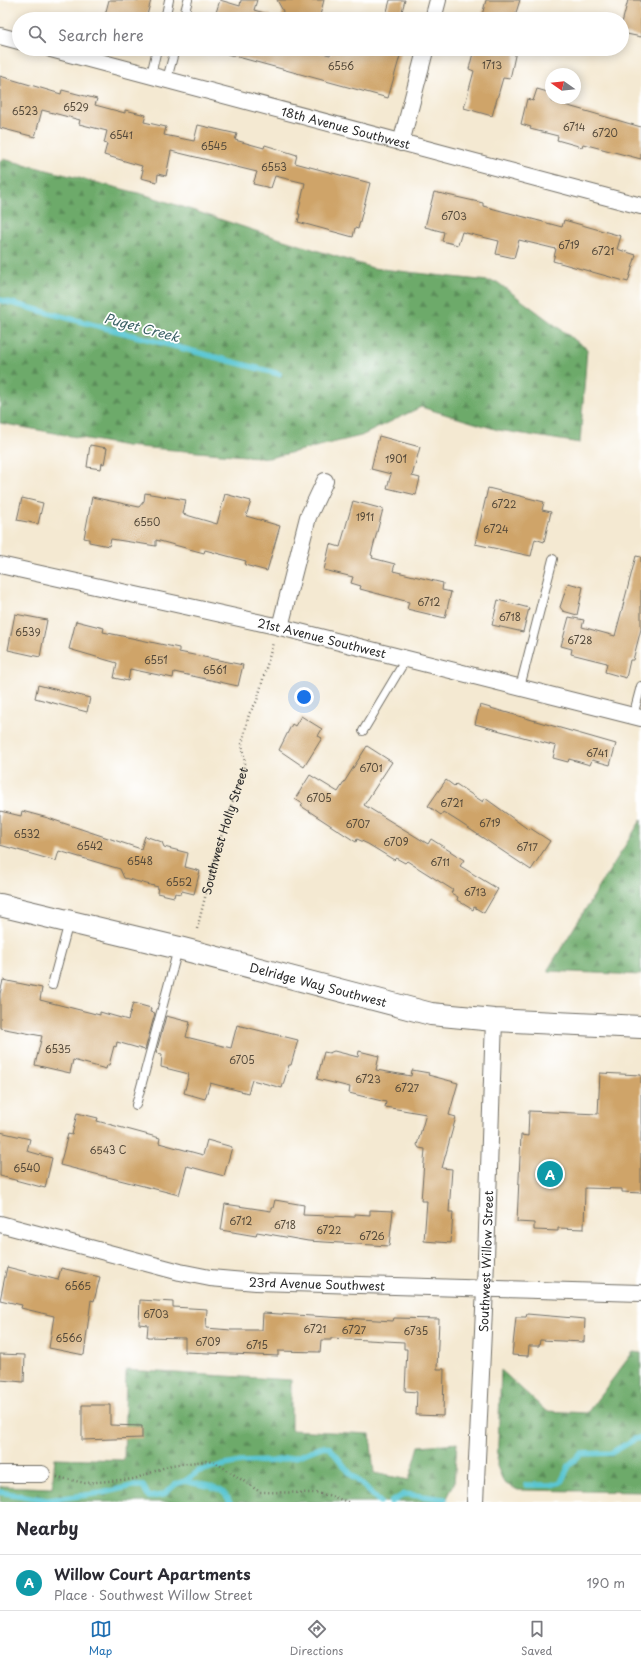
<!DOCTYPE html>
<meta charset="utf-8">
<style>
:root{--surface:#fff;--page:#f2f2f3;--text:#2b2b33;--muted:#7c7c81;--line:#e1e1e2;--accent:#1f6fb2}
body{margin:0;font-family:"Playpen Sans",sans-serif;background:var(--page);color:var(--text)}
.compass{position:absolute;left:545px;top:68px;width:36px;height:36px;border-radius:50%;background:var(--surface);box-shadow:0 2px 10px #0003;rotate:284deg}
.you{position:absolute;left:304px;top:697px;width:14px;height:14px;margin:-10px;border:3px solid #fff;border-radius:50%;background:#1a73e8;box-shadow:0 0 0 6px #1a73e833}
.badge{display:grid;place-items:center;width:26px;height:26px;border-radius:50%;background:var(--accent);color:#fff;font-size:13px;font-weight:700}
.pin{position:absolute;translate:-50% -50%;border:2px solid #fff;box-shadow:0 1px 4px #0006}
.list{margin:0;padding:0;list-style:none}
h2{display:flex;justify-content:space-between;align-items:center;height:52px;margin:0;padding:0 16px;font-size:17px}
h2 small{font-size:13px;font-weight:400;color:var(--muted)}
.list li{display:grid;grid-template-columns:26px 1fr auto;gap:12px;align-items:center;box-sizing:border-box;height:56px;padding:0 16px;border-top:1px solid var(--line)}
.list b{display:block;font-size:15px;white-space:nowrap}
.list p{margin:0;font-size:13px;white-space:nowrap;color:var(--muted)}
.list em{font-size:13px;font-style:normal;color:var(--muted)}
.icon{flex:none;width:22px;height:22px;fill:none;stroke:currentColor;stroke-width:2;stroke-linecap:round;stroke-linejoin:round}
.map{position:relative;flex:none;width:641px;height:1502px;overflow:hidden}
.search{position:absolute;background:var(--surface);box-shadow:0 2px 10px #0003;left:12px;right:12px;top:12px;height:44px;display:flex;align-items:center;gap:10px;box-sizing:border-box;padding:0 14px;border-radius:22px;color:var(--muted);font-size:15px}
.sheet{height:108px;background:var(--surface)}
nav{display:flex;justify-content:space-around;align-items:center;box-sizing:border-box;height:56px;border-top:1px solid var(--line);background:var(--surface);font-size:11px;color:var(--muted)}
nav a{display:grid;justify-items:center;gap:2px}
nav .on{color:var(--accent)}
.map>svg:first-child{display:block}
.forest{fill:url(#forest-firs);stroke:#4c6a4b}
.lines{fill:none;stroke-linecap:round;stroke-linejoin:round}
.stream{stroke:#5ac6d3;stroke-width:5.5}
.building{fill:#cfa469}
.service-casing{stroke:#716e65;stroke-width:10}
.minor-casing{stroke:#716e65;stroke-width:18}
.secondary-casing{stroke:#716e65;stroke-width:24}
.path{stroke:#716e65;stroke-width:2.5;stroke-dasharray:1 3;stroke-linecap:butt}
.service{stroke:#fff;stroke-width:8}
.minor{stroke:#fff;stroke-width:16}
.secondary{stroke:#fff;stroke-width:22}
.labels{text-anchor:middle;dominant-baseline:central;stroke-width:3.5;stroke-linejoin:round;paint-order:stroke}
.number-label{font-size:10px;fill:#54493a}
.street-label{font-size:12px;fill:#2b2b2b;stroke:#fff}
.water-label{font-size:13px;font-style:italic;fill:#3b6166;stroke:#fff}
</style>
<div class="map">
<svg width="641" height="1502" viewBox="0 0 641 1502">
<defs>
<pattern id="forest-firs" width="22" height="20" patternUnits="userSpaceOnUse"><rect width="22" height="20" fill="#6daa6b"/><path d="M5 1l3.5 6h-7zM16 11l3.5 6h-7z" fill="#5a8b58"/></pattern>
</defs>
<rect width="100%" height="100%" fill="#fff"/>
<filter id="ink" filterUnits="userSpaceOnUse"><feTurbulence type="fractalNoise" baseFrequency=".025" numOctaves="2"/><feDisplacementMap in="SourceGraphic" scale="8" xChannelSelector="R" yChannelSelector="G"/><feConvolveMatrix kernelMatrix="1 2 1 2 8 2 1 2 1" color-interpolation-filters="sRGB"/></filter>
<filter id="wash" filterUnits="userSpaceOnUse"><feTurbulence type="fractalNoise" baseFrequency=".012" numOctaves="4" result="noise"/><feDisplacementMap in="SourceGraphic" scale="16" xChannelSelector="R" yChannelSelector="G"/><feGaussianBlur stdDeviation="0.9" result="paint"/><feColorMatrix in="noise" values="0 0 0 0 0 0 0 0 0 0 0 0 0 0 0 0 0 1.4 0 .05"/><feComposite in="paint" operator="in"/></filter>
<g filter="url(#wash)">
<rect width="100%" height="100%" fill="#f4e9d2"/>
<!-- forest -->
<path class="forest" d="M3 159 146 195 268 235 373 268 497 282 587 349 580 443 498 430 421 407 361 436 269 458 126 446 0 423V162Z
M641 820V975L547 971Z
M633 1352 641 1353V1492L518 1490 504 1483 497 1466 501 1370 546 1411 587 1413Z
M126 1370 291 1380V1430L370 1434 374 1473 409 1480 419 1446 457 1443 454 1484 445 1502H0V1486L52 1488 55 1458 124 1460Z"/>
<g class="lines">
<!-- stream -->
<path class="stream" d="M0 300 279 374
M185 1481C202 1487 222 1483 230 1502
M526 1485H551L561 1482 570 1464 581 1454 611 1453 635 1439 641 1438
M0 1492 47 1500 102 1493 132 1486H143L149 1497 163 1495 176 1484 185 1481 199 1471 215 1467 241 1462 273 1461 296 1457 324 1446 330 1448 349 1472 380 1502
M391 1502 405 1494 445 1499"/>
</g>
<g id="blocks">
<!-- building -->
<path class="building" d="M109 0H151L146 19H104Z
M220 0 240 6 241 0H257L254 10 271 15 270 19H214Z
M277 0H324L319 19H281L283 11Z
M390 0H405L400 19H385Z
M486 0H520L514 19H481Z
M628 0H641V37L622 33V23Z
M228 49H307L330 55 332 49H402L388 98 227 54Z
M474 49H508L516 51 510 79 503 78 492 116 464 108 474 71 469 69Z
M0 76 61 94 62 90 97 99 95 105 125 113V110L146 115 144 122 166 127 164 135 194 141 198 125 237 134 235 140 264 148 265 145 297 155 295 163 370 183 358 229 355 228 353 237 298 222 300 214H298L305 183 275 176 271 188 253 184 257 172 171 151 166 176 158 174 157 182 141 178 143 170 141 169 142 166 104 155 107 144 104 143 107 131 79 124 80 120 42 110 35 137 0 128Z
M537 89 551 93V101L641 127V159L583 144 582 147 557 140 558 136 530 129 531 127 521 124 527 99 533 101Z
M434 192 483 203V206L562 227 564 220 621 236 617 249 636 255 628 282 553 261 556 249 519 240 514 258 496 254 499 241 462 232 458 245 442 241 444 232 425 227Z
M379 436 420 447 412 476 420 478 416 495 387 488 391 474 371 469Z
M90 445 107 448 104 464 102 463 101 469 87 467Z
M488 488 544 502 542 510 551 512 544 542 535 539 531 556 475 544Z
M145 493 186 500 183 514 217 524 225 494 251 501 246 516 280 526 267 571 245 565 246 561 205 550 204 553 156 540V546L111 539 109 546 89 542V539L84 538 92 497 139 507 144 501Z
M22 498 43 503 38 524 17 520Z
M353 501 383 509 371 555 373 556 372 558 395 564 393 571 443 583 442 590 451 592 445 618 407 609 409 602 360 589 361 586 351 583 353 577 324 570 330 544 340 547Z
M636 556 641 557V629L633 660H630L626 678 605 672 607 663 571 654 572 649 561 646 569 617 584 620 582 627 615 636Z
M568 583 583 587 577 615 563 611 560 607Z
M498 600 529 608 523 632 492 625Z
M15 614 47 620 40 657 8 650Z
M76 621 104 628 103 632 179 648V652L243 665 238 686 174 672 173 678 130 669 128 681 114 678 117 663 69 649Z
M38 685 90 698 87 712 35 698Z
M480 705 616 744 610 765 592 760 590 765 569 759 568 762 553 758 556 746 475 724Z
M301 716 322 729 318 736 322 738 304 767 279 750 292 724 295 726Z
M367 746 392 762 364 805 428 844 431 839 464 860 460 866 498 889 484 913 474 907 473 910 457 900 458 897 451 893 453 890 407 861 405 863 396 858 394 860 368 844 357 839 356 842 301 806 303 804 295 799 310 775 338 792Z
M446 780 454 786 456 784 483 802 485 798 529 830 530 828 550 841 531 870 459 822 443 812 441 815 428 806Z
M0 811 21 816 22 811 48 818 141 849 145 836 162 842 164 847 188 853 185 867 200 871 194 894 182 891 181 894 175 893 174 897 157 893 158 887 124 878 120 869 59 851 56 861 0 845Z
M3 980 42 988 40 1000 100 1015V1012L128 1020 133 1003 151 1008 150 1012 155 1013 145 1050 117 1042 116 1047 114 1046 109 1065H107L106 1069 73 1060 70 1073 35 1065 42 1036 0 1028V994Z
M166 1016 190 1022 186 1037 231 1048 237 1025 298 1040 291 1065H289L282 1088 252 1080 248 1093 210 1083 205 1099 184 1093 189 1074 161 1067 162 1054 156 1053Z
M334 1051 358 1057 359 1051 379 1056 376 1070 411 1076 412 1070 429 1073 428 1075 458 1083 449 1115 456 1117 442 1168 452 1169 449 1212H453L451 1243 424 1241 427 1201H421L425 1149 419 1148 417 1145 426 1114 385 1107 386 1102 349 1093 350 1087 317 1079 324 1052 329 1053Z
M600 1073 641 1075V1193L622 1192V1189L585 1188 584 1229 558 1228V1231L534 1230V1223L517 1222 521 1135 528 1136 529 1111 598 1114Z
M77 1113 98 1118 97 1121 160 1138 159 1143 203 1155 207 1140 232 1147 224 1176 187 1166 179 1195 60 1165 68 1134 72 1135Z
M0 1132 30 1139 27 1151 52 1158 45 1188 0 1176Z
M275 1200 304 1205 303 1215 354 1217V1214L370 1215V1210L393 1211 389 1246 308 1241 257 1232 256 1236 221 1230 225 1204 271 1211V1208H273Z
M7 1267 58 1280 61 1268 100 1277 94 1301 91 1300 84 1355 49 1348 54 1316 21 1308 22 1305 0 1300Z
M140 1300 173 1302V1307L207 1309 206 1328 231 1330H262L263 1313 393 1321 394 1318 439 1319 437 1369H444L443 1416 416 1415 417 1392 405 1391 407 1349H404V1342L331 1338V1340H321L320 1352 278 1351V1356L185 1352V1338L147 1337 148 1325 139 1324Z
M527 1314 585 1319 584 1342 540 1340 539 1346H529L528 1356 512 1355 516 1317H526Z
M0 1354 25 1355 24 1382 0 1380Z
M82 1405H110V1425L142 1426V1438L82 1440Z"/>
</g>
</g>
<g filter="url(#ink)">
<use href="#blocks" fill-opacity="0" stroke="#716e65" stroke-width="1"/>
<g class="lines">
<defs>
<path id="service" d="M165 19 169 0
M183 19 188 0
M151 75 157 49
M167 79 175 49
M520 687 553 559
M633 716 641 686
M363 731 406 659
M52 985 69 922
M136 1105 178 949"/>
<g id="minor">
<path d="M433 19 438 0"/>
<path d="M0 36 19 41"/>
<path id="s2" d="M51 49 641 206"/>
<path d="M401 143 425 51"/>
<path id="s3" d="M0 565 280 627 641 718"/>
<path d="M280 627 308 517 325 481"/>
<path id="s4" d="M0 1224 180 1272 210 1278 256 1282 641 1293"/>
<path d="M0 1474H42"/>
<path id="s5" d="M475 1502 485 1288 494 1020"/>
</g>
<g id="secondary">
<path id="s6" d="M0 905 179 948 431 1014 494 1020 641 1027"/>
</g>
</defs>
<!-- service casing -->
<use href="#service" class="service-casing"/>
<!-- minor casing -->
<use href="#minor" class="minor-casing"/>
<!-- secondary casing -->
<use href="#secondary" class="secondary-casing"/>
<!-- path -->
<g class="path">
<path id="s1" d="M197 929 218 846 245 763 242 744 249 714 257 701 273 643"/>
<path d="M57 1477 85 1483 134 1479 171 1465 206 1461 215 1462 260 1492 315 1493 328 1495 348 1502"/>
</g>
<!-- service -->
<use href="#service" class="service"/>
<!-- minor -->
<use href="#minor" class="minor"/>
<!-- secondary -->
<use href="#secondary" class="secondary"/>
</g>
</g>
<g class="labels">
<!-- number labels -->
<g class="number-label">
<text x="492" y="64">1713</text>
<text x="341" y="65">6556</text>
<text x="76" y="106">6529</text>
<text x="25" y="110">6523</text>
<text x="574" y="126">6714</text>
<text x="605" y="132">6720</text>
<text x="121" y="134">6541</text>
<text x="214" y="145">6545</text>
<text x="274" y="166">6553</text>
<text x="454" y="215">6703</text>
<text x="569" y="244">6719</text>
<text x="603" y="250">6721</text>
<text x="396" y="458">1901</text>
<text x="504" y="503">6722</text>
<text x="365" y="516">1911</text>
<text x="147" y="521">6550</text>
<text x="496" y="528">6724</text>
<text x="429" y="601">6712</text>
<text x="510" y="616">6718</text>
<text x="28" y="631">6539</text>
<text x="580" y="639">6728</text>
<text x="156" y="659">6551</text>
<text x="215" y="669">6561</text>
<text x="597" y="752">6741</text>
<text x="371" y="767">6701</text>
<text x="319" y="797">6705</text>
<text x="452" y="802">6721</text>
<text x="490" y="822">6719</text>
<text x="358" y="823">6707</text>
<text x="27" y="833">6532</text>
<text x="396" y="841">6709</text>
<text x="90" y="845">6542</text>
<text x="527" y="846">6717</text>
<text x="140" y="860">6548</text>
<text x="440" y="861">6711</text>
<text x="179" y="881">6552</text>
<text x="475" y="891">6713</text>
<text x="58" y="1048">6535</text>
<text x="242" y="1059">6705</text>
<text x="368" y="1078">6723</text>
<text x="407" y="1087">6727</text>
<text x="108" y="1149">6543 C</text>
<text x="27" y="1167">6540</text>
<text x="241" y="1220">6712</text>
<text x="285" y="1224">6718</text>
<text x="329" y="1229">6722</text>
<text x="372" y="1235">6726</text>
<text x="78" y="1285">6565</text>
<text x="156" y="1313">6703</text>
<text x="315" y="1328">6721</text>
<text x="354" y="1329">6727</text>
<text x="416" y="1330">6735</text>
<text x="69" y="1337">6566</text>
<text x="208" y="1341">6709</text>
<text x="257" y="1344">6715</text>
</g>
<!-- street labels -->
<g class="street-label">
<text stroke="none"><textPath href="#s2" startOffset="305">18th Avenue Southwest</textPath></text>
<text stroke="none"><textPath href="#s3" startOffset="330">21st Avenue Southwest</textPath></text>
<text stroke="none"><textPath href="#s1" startOffset="102">Southwest Holly Street</textPath></text>
<text stroke="none"><textPath href="#s6" startOffset="328">Delridge Way Southwest</textPath></text>
<text stroke="none"><textPath href="#s5" startOffset="241">Southwest Willow Street</textPath></text>
<text stroke="none"><textPath href="#s4" startOffset="324">23rd Avenue Southwest</textPath></text>
</g>
<!-- water labels -->
<g class="water-label">
<text transform="translate(142 327) rotate(15)">Puget Creek</text>
</g>
</g>
</svg>
<svg class="compass" viewBox="-18 -18 36 36"><path d="M0-13l5 13h-10z" fill="#e53935"/><path d="M0 13l5-13h-10z" fill="#7c7c81"/></svg>
<div class="you"></div>
<div class="pin badge" style="left:550px;top:1174px;background:#0f9aa8">A</div>
<div class="search"><svg class="icon" aria-label="search" viewBox="0 0 24 24"><circle cx="10" cy="10" r="6"/><path d="M15 15l6 6"/></svg>Search here</div>
</div>
<section class="sheet">
<h2>Nearby<small></small></h2>
<ul class="list">
<li><span class="badge" style="background:#0f9aa8">A</span><div><b>Willow Court Apartments</b><p>Place · Southwest Willow Street</p></div><em>190 m</em></li>
</ul>
</section>
<nav>
<a class="on"><svg class="icon" aria-label="map" viewBox="0 0 24 24"><path d="M3 6l6-2 6 2 6-2v14l-6 2-6-2-6 2zM9 4v14M15 6v14"/></svg>Map</a>
<a><svg class="icon" aria-label="directions" viewBox="0 0 24 24"><path d="M12 3l9 9-9 9-9-9zM9 14v-3h6M13 9l2 2-2 2"/></svg>Directions</a>
<a><svg class="icon" aria-label="saved" viewBox="0 0 24 24"><path d="M7 4h10v16l-5-4-5 4z"/></svg>Saved</a>
</nav>
